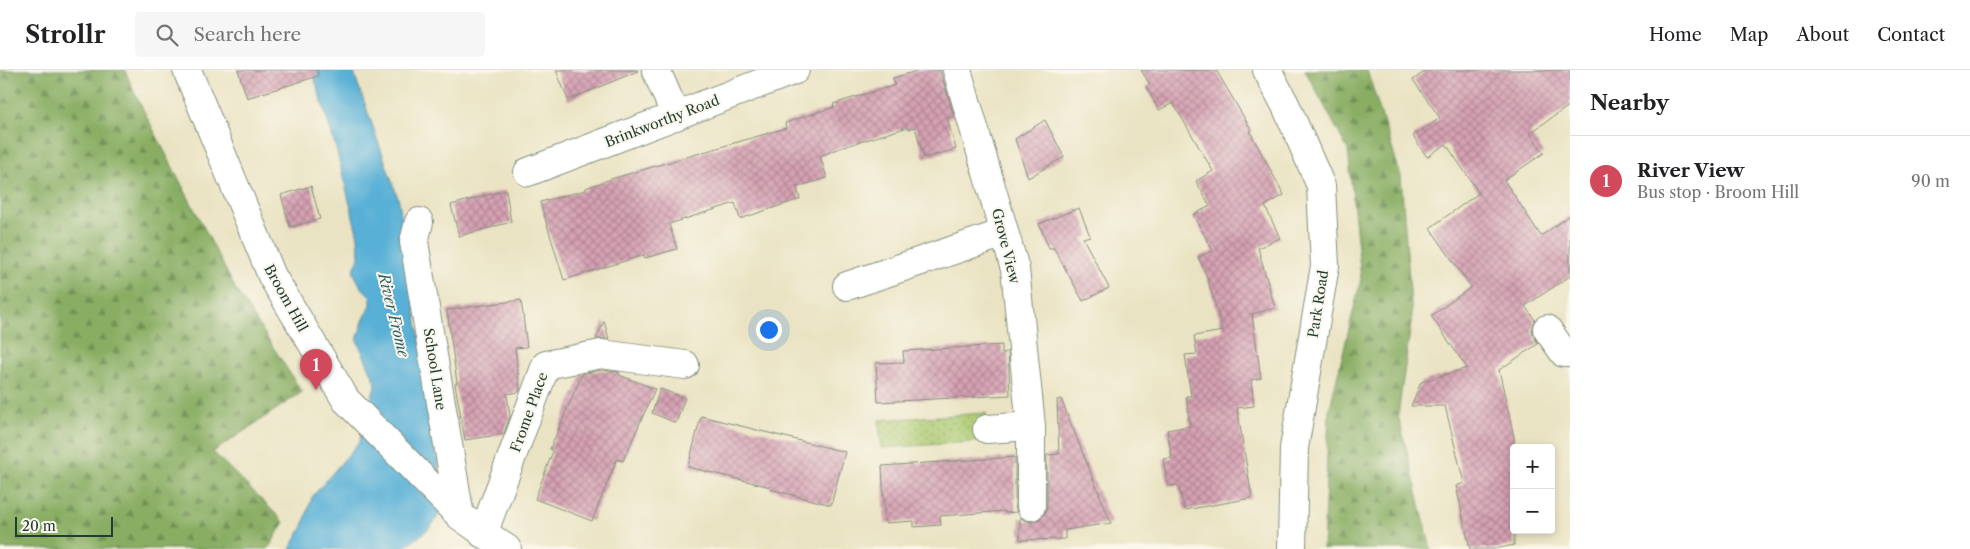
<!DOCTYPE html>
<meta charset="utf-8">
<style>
:root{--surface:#fff;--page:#f6f6f6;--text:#202124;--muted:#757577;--line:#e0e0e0;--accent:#d1495b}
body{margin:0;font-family:"Libre Caslon Text",serif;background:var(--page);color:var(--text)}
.controls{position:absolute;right:15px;bottom:15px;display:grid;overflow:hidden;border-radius:5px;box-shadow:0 2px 8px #0003}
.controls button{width:45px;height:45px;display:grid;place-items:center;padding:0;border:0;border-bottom:1px solid var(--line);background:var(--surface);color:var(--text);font:25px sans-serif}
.scale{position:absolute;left:15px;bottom:12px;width:98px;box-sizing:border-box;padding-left:5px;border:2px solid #1f3d34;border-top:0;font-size:14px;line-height:18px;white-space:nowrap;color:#1f3d34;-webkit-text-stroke:4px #fbf7ec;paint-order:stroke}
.you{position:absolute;left:768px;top:259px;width:18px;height:18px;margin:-12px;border:4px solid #fff;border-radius:50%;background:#1a73e8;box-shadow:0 0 0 8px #1a73e833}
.badge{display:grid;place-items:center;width:32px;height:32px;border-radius:50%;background:var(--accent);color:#fff;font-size:16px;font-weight:700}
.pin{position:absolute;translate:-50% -41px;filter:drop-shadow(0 1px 2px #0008)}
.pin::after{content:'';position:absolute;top:26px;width:18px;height:15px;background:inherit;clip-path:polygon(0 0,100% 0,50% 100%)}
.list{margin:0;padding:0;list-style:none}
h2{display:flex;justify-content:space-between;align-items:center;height:65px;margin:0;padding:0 20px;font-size:21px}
h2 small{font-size:16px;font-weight:400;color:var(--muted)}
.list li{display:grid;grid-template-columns:32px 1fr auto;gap:15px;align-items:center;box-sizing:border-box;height:90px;padding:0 20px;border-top:1px solid var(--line)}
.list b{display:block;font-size:19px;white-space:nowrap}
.list p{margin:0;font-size:16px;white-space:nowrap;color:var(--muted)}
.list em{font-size:16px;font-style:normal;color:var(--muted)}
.icon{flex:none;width:28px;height:28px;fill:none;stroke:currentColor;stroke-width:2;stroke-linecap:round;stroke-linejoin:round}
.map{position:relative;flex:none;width:1570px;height:479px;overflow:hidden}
header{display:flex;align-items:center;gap:30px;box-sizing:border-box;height:70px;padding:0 25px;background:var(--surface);border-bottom:1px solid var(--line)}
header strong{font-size:24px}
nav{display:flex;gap:28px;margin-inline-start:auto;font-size:18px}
.search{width:350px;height:45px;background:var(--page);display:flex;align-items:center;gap:12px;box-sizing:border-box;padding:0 18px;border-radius:5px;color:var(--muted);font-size:19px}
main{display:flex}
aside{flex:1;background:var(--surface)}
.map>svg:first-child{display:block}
.grass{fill:url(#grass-dots);stroke:#668453}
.forest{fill:url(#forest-firs);stroke:#54764c}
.water{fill:#59b0d6;stroke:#3c7685}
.building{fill:url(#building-cross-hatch)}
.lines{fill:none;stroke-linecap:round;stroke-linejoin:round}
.minor-casing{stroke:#84907c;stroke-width:30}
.secondary-casing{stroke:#84907c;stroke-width:30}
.minor{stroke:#fff;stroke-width:28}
.secondary{stroke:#fff;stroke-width:28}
.labels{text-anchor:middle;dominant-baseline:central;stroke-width:4;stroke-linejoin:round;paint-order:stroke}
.street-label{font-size:14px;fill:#1f3d34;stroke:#fbf7ec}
.water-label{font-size:15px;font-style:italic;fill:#306065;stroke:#fbf7ec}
</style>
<header>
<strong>Strollr</strong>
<div class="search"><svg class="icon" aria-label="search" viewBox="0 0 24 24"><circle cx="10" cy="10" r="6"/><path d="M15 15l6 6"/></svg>Search here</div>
<nav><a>Home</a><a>Map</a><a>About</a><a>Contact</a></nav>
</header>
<main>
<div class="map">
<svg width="1570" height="479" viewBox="0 0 1570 479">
<defs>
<pattern id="grass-dots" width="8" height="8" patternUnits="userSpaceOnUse" patternTransform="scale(1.25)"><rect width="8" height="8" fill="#acca72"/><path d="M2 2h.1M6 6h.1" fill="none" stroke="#8ba55e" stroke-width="1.8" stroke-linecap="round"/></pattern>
<pattern id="forest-firs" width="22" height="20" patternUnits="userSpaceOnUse" patternTransform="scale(1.25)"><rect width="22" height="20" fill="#89ae64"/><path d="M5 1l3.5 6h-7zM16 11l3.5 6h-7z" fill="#6f8f53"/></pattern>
<pattern id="building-cross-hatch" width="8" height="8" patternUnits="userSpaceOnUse" patternTransform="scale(1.25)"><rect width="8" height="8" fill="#d6a1b3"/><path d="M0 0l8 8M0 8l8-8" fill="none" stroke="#ad8492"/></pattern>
</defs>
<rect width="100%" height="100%" fill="#fbf7ec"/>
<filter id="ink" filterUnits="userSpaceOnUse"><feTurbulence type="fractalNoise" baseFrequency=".02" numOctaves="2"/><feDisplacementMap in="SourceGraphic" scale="10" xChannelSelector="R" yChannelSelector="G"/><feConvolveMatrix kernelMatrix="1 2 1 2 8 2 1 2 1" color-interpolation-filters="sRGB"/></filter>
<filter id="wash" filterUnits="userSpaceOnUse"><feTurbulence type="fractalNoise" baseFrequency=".0096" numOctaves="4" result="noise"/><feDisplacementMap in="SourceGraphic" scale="20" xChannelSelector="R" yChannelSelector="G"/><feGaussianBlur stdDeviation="1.12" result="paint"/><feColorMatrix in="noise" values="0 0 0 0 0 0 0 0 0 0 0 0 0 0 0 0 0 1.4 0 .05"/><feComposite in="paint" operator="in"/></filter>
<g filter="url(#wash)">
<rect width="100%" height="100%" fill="#eae3c3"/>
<!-- grass -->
<path class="grass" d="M986 343 987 371 881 378 879 350Z"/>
<!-- forest -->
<path class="forest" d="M0 0H125L134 22 235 218 302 322 213 382 284 452 268 479H0Z
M1305 0H1367L1401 106 1412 247 1398 345 1431 479H1323L1329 341 1361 209 1348 80Z"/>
<!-- water -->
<path class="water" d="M312 0H353L399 131 441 414C441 422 443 434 440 442 434 458 414 471 400 479H290L303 456 312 427 359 372 376 313 357 270 363 251 371 235V227L361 217 353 202 359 187 358 167 336 78Z"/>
<g id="blocks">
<!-- building -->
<path class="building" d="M238 0H317L318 6 247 28Z
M556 0H637L638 1 568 30Z
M920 0H940L954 46 947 48 956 79 924 88 915 57 908 59V57L840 78 820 86 827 108 797 117 800 129 740 149 735 133 669 154 677 179 645 188 644 185 564 210 540 132 586 120V118L611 109 786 58 785 53 834 37 833 34 895 15 893 8Z
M1141 0H1216L1252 61 1250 62 1284 125 1265 136 1280 168 1258 178 1275 238 1252 244 1261 308 1251 310 1254 336 1237 338 1252 428 1185 440 1178 415 1168 416 1163 389 1172 388 1167 360 1190 356 1186 326H1191L1185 285 1197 284 1194 266 1223 261 1207 207 1198 187 1213 181 1193 145 1210 136 1196 111 1213 101 1173 33 1159 40 1146 17 1150 15Z
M1427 0H1570V35L1530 63 1544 83 1504 110 1541 166 1570 145V206L1525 236 1535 250 1532 261 1538 274 1499 300 1514 367V475L1495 479H1470L1456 416 1464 413 1445 336H1411L1421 312 1467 298 1431 246 1471 217 1430 158 1479 123 1446 74 1427 87 1413 66 1440 48 1413 10Z
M1045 50 1064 87 1028 108 1015 69Z
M311 116 320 149 290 157 281 125Z
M506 120 511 152 459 166 451 135Z
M1079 138 1090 166 1083 168 1109 218 1083 231 1054 178H1049L1039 154Z
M521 230 527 277 515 278 520 320 519 322 507 324 510 346 504 364 465 370 455 314 457 313 447 240Z
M604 251 609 269H596Z
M1002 275V284L1008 281 1010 325 878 332 876 293 904 292 903 281Z
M602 300 619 302V305L655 319 623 391 617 389 592 451 535 429 553 381 550 379 582 304Z
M660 319 685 328 676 353 652 343Z
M1061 329 1111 453 1065 460V469L1020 470V447L1024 450 1031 452 1039 449 1045 443 1047 436V385L1059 384 1057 330Z
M701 346 845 382 831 435 770 419 771 417 688 397Z
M1015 387V436L1017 442 1005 443V441L940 446 941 455 914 457V451L885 453 882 396Z"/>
</g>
</g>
<g filter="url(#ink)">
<use href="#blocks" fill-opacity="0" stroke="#84907c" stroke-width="1"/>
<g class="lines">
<defs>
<path id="minor" d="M187 0 272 206 346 330 460 446 507 479
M656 0 676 46
M957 0 1015 199 1031 356V436
M528 102 795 0
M419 152 414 172 460 446
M847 216 1004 163
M1547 259 1564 283H1570
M987 359 1031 356
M483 464 546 295 601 284 685 295"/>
<path id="secondary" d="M1267 0 1286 36 1321 116 1325 196 1294 378 1292 479"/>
</defs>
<!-- minor casing -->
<use href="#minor" class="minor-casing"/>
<!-- secondary casing -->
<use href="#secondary" class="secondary-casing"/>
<!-- minor -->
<use href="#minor" class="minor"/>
<!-- secondary -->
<use href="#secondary" class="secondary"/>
</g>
</g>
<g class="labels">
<!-- street labels -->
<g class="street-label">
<text transform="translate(662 51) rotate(-21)">Brinkworthy Road</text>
<text transform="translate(1006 176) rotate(76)">Grove View</text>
<text transform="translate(286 228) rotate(61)">Broom Hill</text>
<text transform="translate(1318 234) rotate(-81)">Park Road</text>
<text transform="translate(435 299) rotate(81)">School Lane</text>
<text transform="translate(529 342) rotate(-70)">Frome Place</text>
</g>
<!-- water labels -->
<g class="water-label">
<text transform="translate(394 245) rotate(76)">River Frome</text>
</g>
</g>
</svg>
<div class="controls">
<button>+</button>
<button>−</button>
</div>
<div class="scale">20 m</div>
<div class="you"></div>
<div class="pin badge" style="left:316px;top:320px">1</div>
</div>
<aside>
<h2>Nearby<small></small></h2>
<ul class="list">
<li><span class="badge">1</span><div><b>River View</b><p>Bus stop · Broom Hill</p></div><em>90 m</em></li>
</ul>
</aside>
</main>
